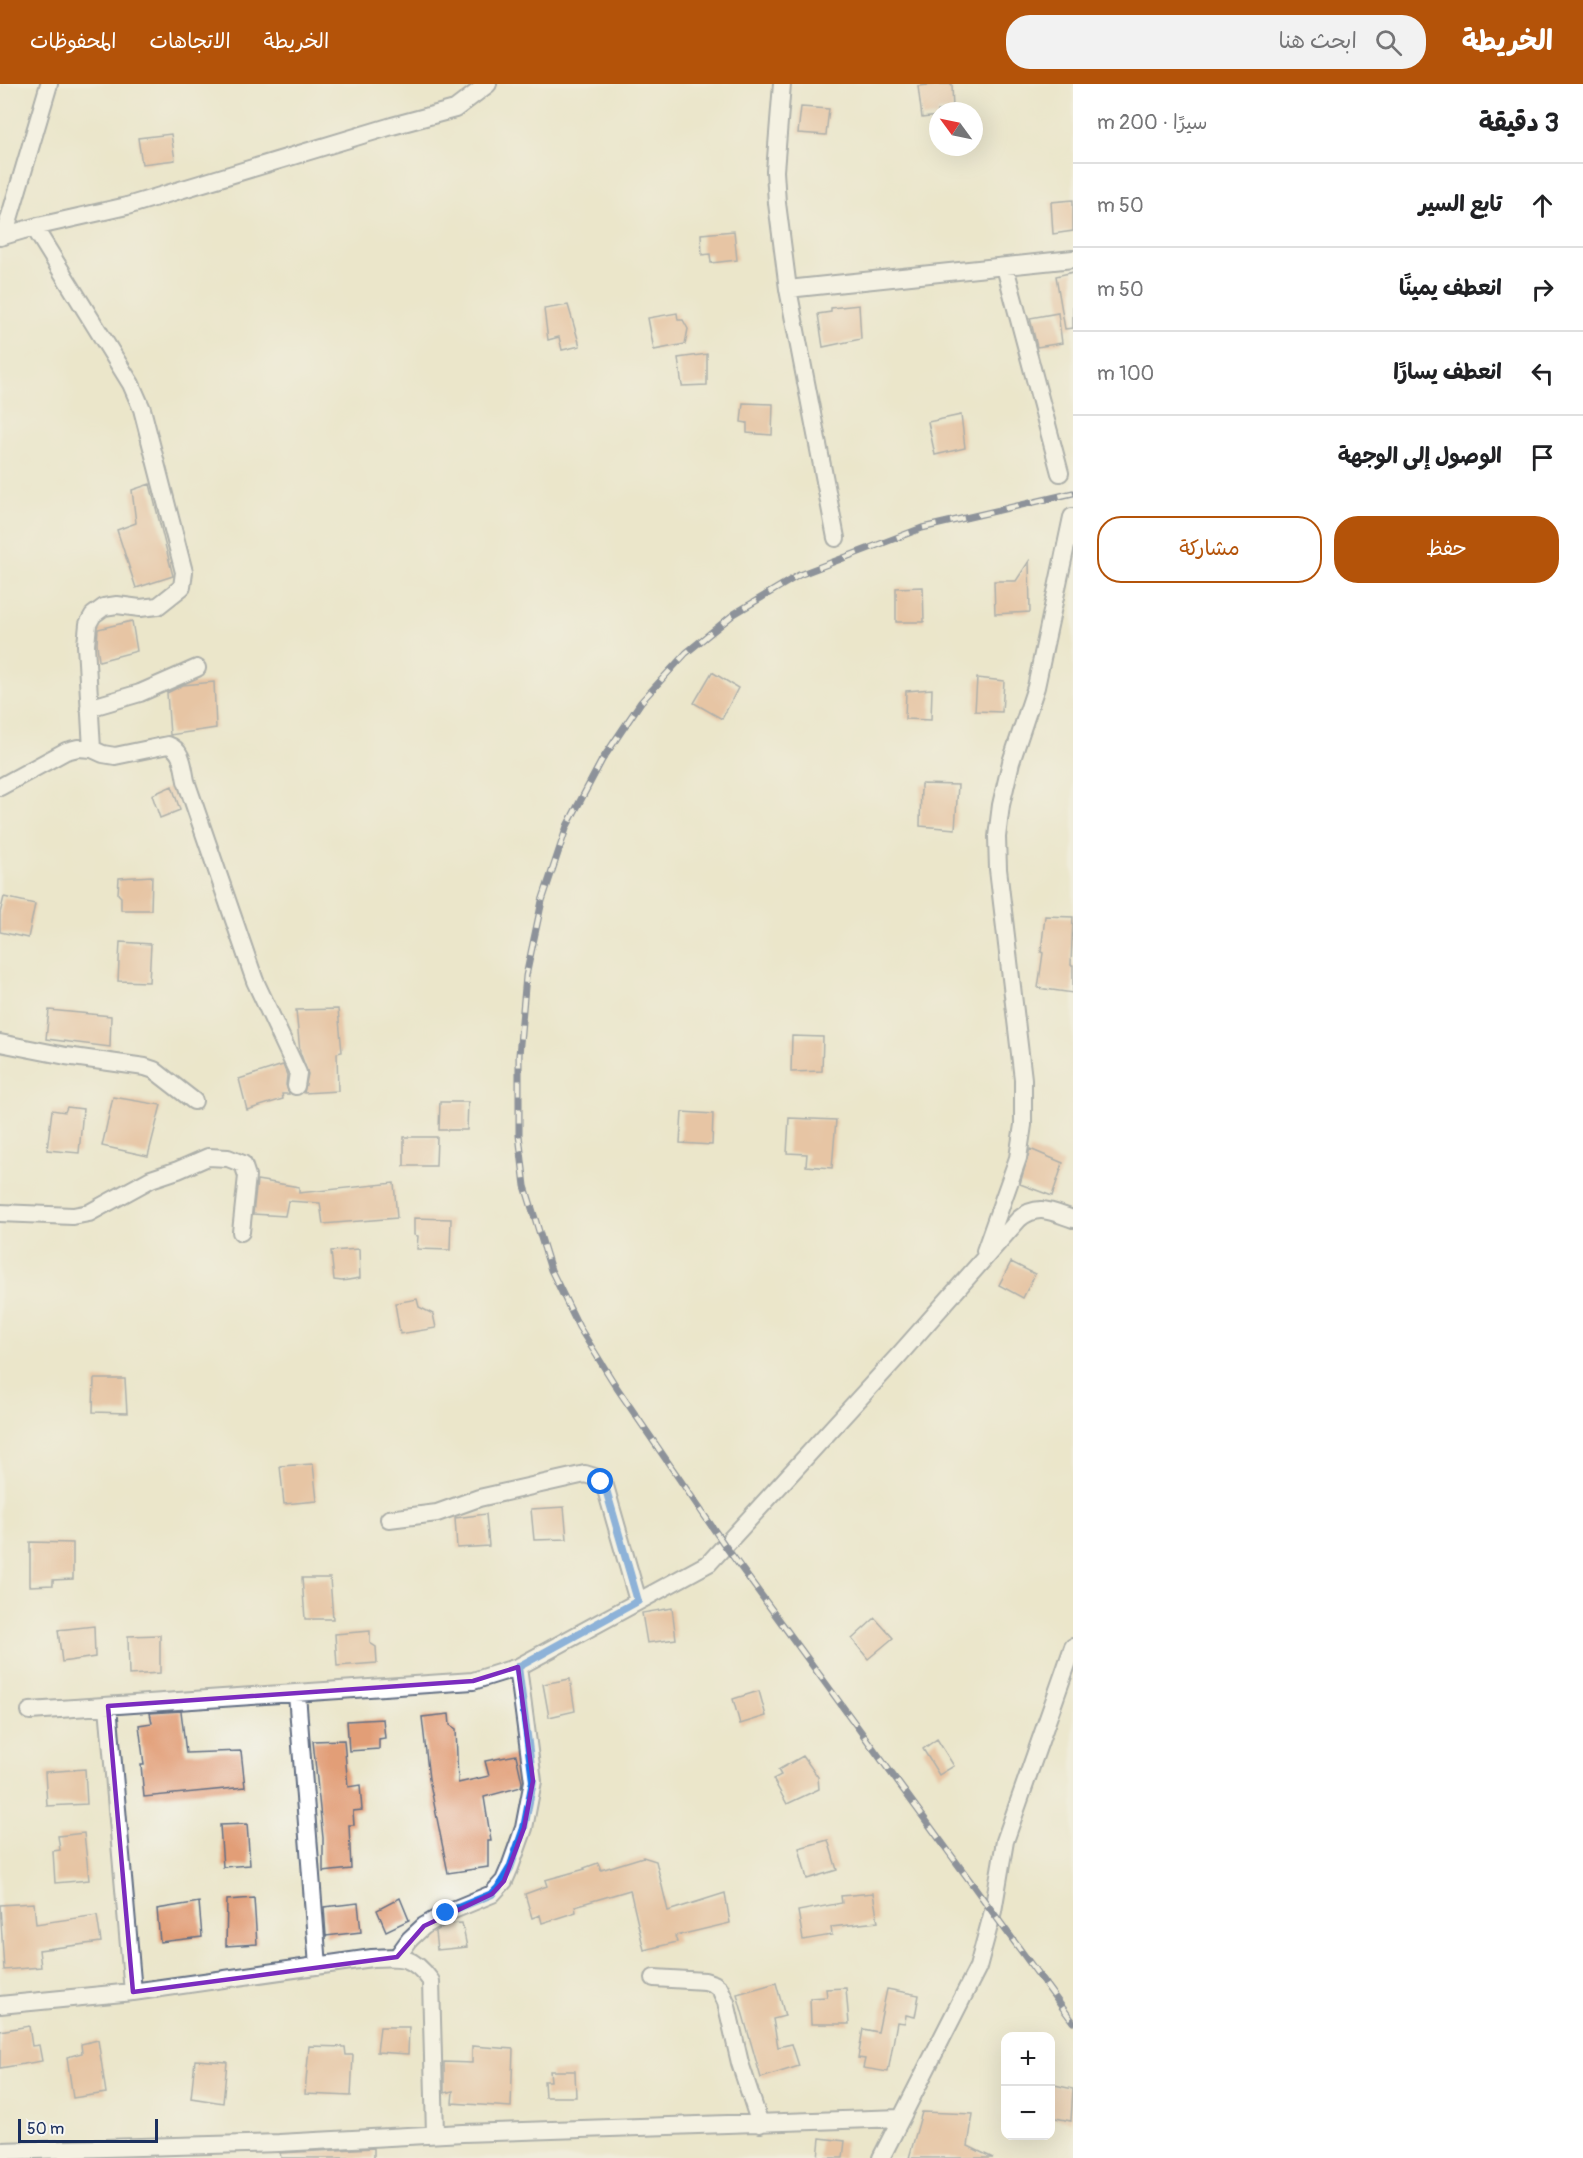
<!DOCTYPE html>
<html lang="ar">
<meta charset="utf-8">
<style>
:root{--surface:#fff;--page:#f2f2f2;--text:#202124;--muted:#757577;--line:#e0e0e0;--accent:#b45309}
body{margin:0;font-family:Pangolin,"Playpen Sans Arabic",sans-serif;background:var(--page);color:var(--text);direction:rtl}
.controls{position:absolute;right:18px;bottom:18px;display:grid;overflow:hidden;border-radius:12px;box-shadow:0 6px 24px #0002}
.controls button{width:54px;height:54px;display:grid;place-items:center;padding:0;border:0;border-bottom:2px solid var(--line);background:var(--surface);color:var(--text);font:30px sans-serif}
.compass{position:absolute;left:929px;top:18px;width:54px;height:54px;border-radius:50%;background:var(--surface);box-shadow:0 6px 24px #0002;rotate:303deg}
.scale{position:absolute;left:18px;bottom:15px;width:140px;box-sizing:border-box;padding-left:6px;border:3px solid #1b2f5e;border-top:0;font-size:16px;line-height:21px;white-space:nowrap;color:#1b2f5e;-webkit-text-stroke:4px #f6f6f2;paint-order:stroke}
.stop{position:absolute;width:18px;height:18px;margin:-14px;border:4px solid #1a73e8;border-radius:50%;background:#fff}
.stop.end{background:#1a73e8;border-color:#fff;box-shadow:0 2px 6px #0008}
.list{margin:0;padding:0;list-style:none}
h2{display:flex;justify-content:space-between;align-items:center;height:78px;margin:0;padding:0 24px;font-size:26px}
h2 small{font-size:20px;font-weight:400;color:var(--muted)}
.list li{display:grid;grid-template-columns:39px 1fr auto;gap:18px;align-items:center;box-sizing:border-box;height:84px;padding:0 24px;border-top:2px solid var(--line)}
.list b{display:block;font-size:22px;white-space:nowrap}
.list em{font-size:20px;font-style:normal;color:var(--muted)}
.actions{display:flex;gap:12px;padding:18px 24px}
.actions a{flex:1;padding:14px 0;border:2px solid var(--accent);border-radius:24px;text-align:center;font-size:21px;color:var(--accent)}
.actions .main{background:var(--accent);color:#fff}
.icon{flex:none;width:33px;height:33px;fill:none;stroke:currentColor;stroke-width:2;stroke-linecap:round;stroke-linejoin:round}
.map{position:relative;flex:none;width:1073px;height:2074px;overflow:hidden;direction:ltr}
header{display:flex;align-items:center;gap:36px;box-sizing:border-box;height:84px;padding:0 30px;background:var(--accent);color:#fff}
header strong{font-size:28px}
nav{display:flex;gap:33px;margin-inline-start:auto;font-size:21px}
.search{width:420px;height:54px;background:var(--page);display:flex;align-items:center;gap:15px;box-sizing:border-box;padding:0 21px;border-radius:24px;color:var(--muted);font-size:22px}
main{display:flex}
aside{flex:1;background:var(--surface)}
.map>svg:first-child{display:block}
.building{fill:#e29e77}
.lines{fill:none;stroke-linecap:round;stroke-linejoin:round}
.minor-casing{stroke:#646f84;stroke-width:20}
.minor{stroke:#fff;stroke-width:16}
.rail-casing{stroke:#1b2f5e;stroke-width:7}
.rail{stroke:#f6f6f2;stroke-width:4.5;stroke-dasharray:14;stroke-linecap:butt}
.route{stroke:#1a73e8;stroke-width:8}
.marked{fill:none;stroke:#7b2cbf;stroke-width:4.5;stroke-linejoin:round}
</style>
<header>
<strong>الخريطة</strong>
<div class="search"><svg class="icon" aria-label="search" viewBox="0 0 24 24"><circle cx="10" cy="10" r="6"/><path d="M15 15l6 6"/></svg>ابحث هنا</div>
<nav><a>الخريطة</a><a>الاتجاهات</a><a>المحفوظات</a></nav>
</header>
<main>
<aside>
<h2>3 دقيقة<small>سيرًا · 200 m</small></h2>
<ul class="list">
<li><svg class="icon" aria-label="ahead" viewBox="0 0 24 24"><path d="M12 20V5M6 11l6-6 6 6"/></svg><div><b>تابع السير</b></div><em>50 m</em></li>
<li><svg class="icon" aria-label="right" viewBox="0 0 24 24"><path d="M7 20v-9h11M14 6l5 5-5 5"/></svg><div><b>انعطف يمينًا</b></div><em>50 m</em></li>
<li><svg class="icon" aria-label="left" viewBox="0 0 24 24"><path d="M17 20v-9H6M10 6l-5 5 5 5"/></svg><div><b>انعطف يسارًا</b></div><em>100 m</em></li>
<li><svg class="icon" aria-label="arrive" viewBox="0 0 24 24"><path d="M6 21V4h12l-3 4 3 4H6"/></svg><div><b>الوصول إلى الوجهة</b></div></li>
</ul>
<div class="actions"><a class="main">حفظ</a><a>مشاركة</a></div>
</aside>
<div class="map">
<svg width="1073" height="2074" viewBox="0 0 1073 2074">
<rect width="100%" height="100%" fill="#f6f6f2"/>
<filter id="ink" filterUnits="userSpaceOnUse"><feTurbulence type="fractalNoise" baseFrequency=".0167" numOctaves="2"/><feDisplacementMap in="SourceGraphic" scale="12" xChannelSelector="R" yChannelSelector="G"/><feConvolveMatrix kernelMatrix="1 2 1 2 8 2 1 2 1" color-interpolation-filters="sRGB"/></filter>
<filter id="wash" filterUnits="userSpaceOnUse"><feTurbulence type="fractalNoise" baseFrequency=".008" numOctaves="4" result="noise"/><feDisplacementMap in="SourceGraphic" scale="24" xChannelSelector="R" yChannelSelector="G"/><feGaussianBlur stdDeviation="1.35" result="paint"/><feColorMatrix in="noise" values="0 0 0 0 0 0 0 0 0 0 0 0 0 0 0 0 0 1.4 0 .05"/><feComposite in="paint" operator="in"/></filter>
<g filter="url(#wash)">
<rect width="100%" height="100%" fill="#ebe6cb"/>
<g id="blocks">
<!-- building -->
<path class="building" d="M938 0H952L953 27H938V32L922 34 918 2Z
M801 23 829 25 826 51 798 49Z
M171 50 175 76 142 80 138 54Z
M1073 116V147L1053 150 1051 118Z
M734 147 737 176 711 179 710 170 702 171 701 150Z
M1073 188V244L1065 245 1056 192Z
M568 221 580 262 562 266 559 253 548 256 544 225Z
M859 221 861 255 823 263 818 230 831 228V224Z
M677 229 678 236H683L688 245 685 260 654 266 648 234Z
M1058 229 1062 259 1037 263 1030 234Z
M707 270V301L682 302 678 274Z
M743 319 773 320 772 351 747 349V339L741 338Z
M961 331 965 364 935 371 928 338Z
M150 400 173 492 136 504 117 446 136 439 132 406Z
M1029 477 1030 528 995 530 994 497H1016Z
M923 503 924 538H896V504Z
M132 537 137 567 99 577 97 560 98 545Z
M712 588 738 604 722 635 694 619Z
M977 594 1004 597 1002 628 975 627Z
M214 598 216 644 170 651 167 609 183 601Z
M932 605 931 636 905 635 906 607Z
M921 700 958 701 955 745 920 742Z
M172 702 180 726 160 734 152 711Z
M152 792 151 826H121V813L118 810 119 794Z
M4 813 35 820 28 854 0 848V829Z
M1045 832 1073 833 1071 881H1073V909L1038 904 1043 869 1041 868Z
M120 858 151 860 149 898 118 897Z
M338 925 342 968 337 969 338 1007 304 1009 308 990 300 968 296 926Z
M49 926 111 932 110 963 46 955Z
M792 952 823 953 822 987 791 988Z
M283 981 287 991 286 1001 289 1010H282L283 1015 247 1026 239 995Z
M113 1013 161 1021 148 1072 102 1062Z
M440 1018H468L467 1046H439Z
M67 1023 83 1025 79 1069 47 1066 52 1026 65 1028Z
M682 1028 713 1030 712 1061 680 1059Z
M789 1034 836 1036 832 1084 806 1082 807 1070 787 1069Z
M404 1053H437L436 1082H404Z
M1030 1065 1063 1079 1052 1112 1020 1100Z
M257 1096 299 1103V1109L394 1099 397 1134 323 1140 320 1119 288 1117 285 1132 253 1130Z
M414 1134 451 1135 450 1166 417 1165 418 1152 414 1151Z
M359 1165 360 1194 342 1197 334 1196 331 1167Z
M1011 1178 1035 1190 1023 1214 999 1201Z
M417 1215 419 1223 433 1230 436 1244 400 1250 395 1219Z
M94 1295H125L127 1329 93 1328Z
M313 1380 317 1417 284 1420 280 1382Z
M564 1423 567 1455 534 1456 531 1425Z
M486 1430 489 1462 457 1464 455 1434Z
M30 1458 73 1459V1495L53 1496V1501L30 1502Z
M302 1494H330L333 1535H305Z
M672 1524 676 1555 647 1559 642 1529Z
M875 1534 893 1554 868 1575 852 1555Z
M94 1542 95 1573 62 1578 58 1546Z
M370 1547V1559L376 1563 377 1579 337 1582 335 1550Z
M160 1551V1589L129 1591 128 1552Z
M570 1595 575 1627 549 1633 543 1600Z
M759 1607 766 1632 740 1640 733 1615Z
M181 1627 186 1669 241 1667 245 1703 144 1713 141 1681H144L139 1641 152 1639 150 1629Z
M449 1630 450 1641 456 1645 458 1699 489 1692 485 1677 516 1671 522 1698 521 1703 484 1713 491 1757H488V1783L448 1789 429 1695 422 1633Z
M383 1635 385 1654 379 1655V1665L349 1667 347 1637Z
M937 1655 954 1682 939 1691 923 1665Z
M344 1656 348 1703 360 1701 362 1726 353 1727 354 1741H349L351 1785 323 1788V1754L313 1657Z
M803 1672 818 1693 819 1705 787 1720 773 1695 781 1691 778 1686Z
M85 1685 87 1720 47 1722 45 1688Z
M247 1740 250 1781 223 1783 220 1741Z
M84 1749 89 1796 55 1799 53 1767 60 1766 58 1752Z
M828 1756 837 1786 807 1795 799 1764Z
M643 1773 656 1777 668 1827 725 1809 730 1839 675 1852 677 1858 644 1866 630 1806 575 1822 576 1828 542 1839 540 1831 532 1834 525 1810 547 1802 545 1796 585 1785 584 1784 598 1779 601 1786Z
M873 1809 878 1838 831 1843 832 1851 803 1856 798 1827 842 1819 841 1812Z
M254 1814 257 1860 226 1862 227 1816Z
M400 1814 409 1836 386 1847 377 1826Z
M199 1818 202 1853 160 1858 157 1825Z
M34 1819 36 1840 97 1831 101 1858 39 1866 41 1883 4 1886 0 1821Z
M358 1819 361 1848 326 1852 324 1823Z
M462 1839 467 1863 437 1866 435 1848 447 1840Z
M776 1899 785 1932 773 1935 778 1963 792 1960 799 1982 761 1994 737 1910Z
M846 1904 849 1940H811L810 1914 827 1913 826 1905Z
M887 1905 919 1911 915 1933 906 1931 905 1939 897 1938 888 1988 863 1984 865 1975 858 1974 863 1945 878 1948Z
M29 1942 32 1962 39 1961 42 1977 0 1984V1947Z
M380 1943H409L408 1970 377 1968Z
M98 1956 106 2009 73 2014 67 1973 82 1969 81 1960Z
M309 1962 345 1963 346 1971H353L351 2012 305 2010Z
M472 1962 513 1965 511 2023 452 2019 453 2007 444 2009V1978L472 1979Z
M195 1976 227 1978 223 2019 191 2014Z
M550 1987H575L576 2013H545L544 1997H551Z
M1050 2000 1073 2005 1071 2037 1050 2033Z
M922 2028 973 2030 968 2062 993 2074H909Z
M820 2054 845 2057 843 2074H818Z
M374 2064V2074H281L280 2069Z"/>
</g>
</g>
<g filter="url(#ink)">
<use href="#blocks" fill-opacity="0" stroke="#646f84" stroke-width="1.5"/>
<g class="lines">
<defs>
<path id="minor" d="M782 0 775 87 777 119 788 205 836 454
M34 143 131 300 142 325 184 488 182 503 158 522 140 524 117 521 104 523 93 531 88 540 86 561 92 665
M4 152 49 0
M0 153 34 143 127 122 392 42 455 25 488 0
M1005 183 1060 389
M788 205 1073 175
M89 624 140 609 197 584
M0 703 66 667 78 664 92 665 103 670 115 672 168 661C183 666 183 683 186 697L255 897 298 989 296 1002
M0 959 66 972 145 983 154 986 194 1017
M0 1129 73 1132 89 1129 151 1095 178 1086 208 1073 228 1074 243 1080 247 1092 241 1148
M985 1167 1018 1074 1023 1041V995L998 785 997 753 1001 721 1011 678 1036 603 1072 433
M389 1435 437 1429 479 1414 585 1390 598 1394 605 1402 638 1517
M297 1610 318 1882
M108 1622 133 1908
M30 1627 473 1597 518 1583 709 1479 899 1271 1019 1135C1038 1119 1052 1128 1073 1135
M397 1873 410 1855 424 1842 446 1829 492 1810 504 1797 510 1783 524 1744 533 1697 518 1583
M654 1894 705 1897 714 1900 720 1905 726 1918 740 1979 760 2040
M0 1921 133 1908 372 1874C402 1872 413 1872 431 1897L435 2050
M0 2067 279 2059 463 2049 901 2034
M881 2074 978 1883 993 1827 1005 1757 1073 1563"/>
</defs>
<!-- minor casing -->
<use href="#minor" class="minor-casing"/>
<!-- minor -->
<use href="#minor" class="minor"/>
<defs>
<path id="rail" d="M1073 409 922 444 799 491 734 530 686 569 641 618 602 676 567 742 542 817 526 892 519 971V1051L525 1102 551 1186 579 1243 617 1304 726 1463 1073 1938"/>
</defs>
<!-- rail casing -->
<use href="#rail" class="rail-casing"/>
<!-- rail -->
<use href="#rail" class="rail"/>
</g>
</g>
<g class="lines" filter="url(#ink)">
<!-- route -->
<path class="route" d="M446 1829 492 1810 498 1804 510 1784 524 1744 533 1697 518 1583 638 1517 605 1402 601 1398"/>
</g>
<!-- marked area -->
<path d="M0 0H1073V2074H0ZM518 1583 533 1697 524 1744 504 1797 492 1810 424 1842 397 1873 133 1908 108 1622 473 1597Z" fill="#ebe6cb" fill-opacity=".55" fill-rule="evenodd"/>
<path class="marked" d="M518 1583 533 1697 524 1744 504 1797 492 1810 424 1842 397 1873 133 1908 108 1622 473 1597Z"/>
</svg>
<div class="controls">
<button>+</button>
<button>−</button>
</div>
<svg class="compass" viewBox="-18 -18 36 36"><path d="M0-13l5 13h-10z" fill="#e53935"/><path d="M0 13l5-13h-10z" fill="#757577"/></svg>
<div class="scale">50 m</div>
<div class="stop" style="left:601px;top:1398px"></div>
<div class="stop end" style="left:446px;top:1829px"></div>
</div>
</main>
